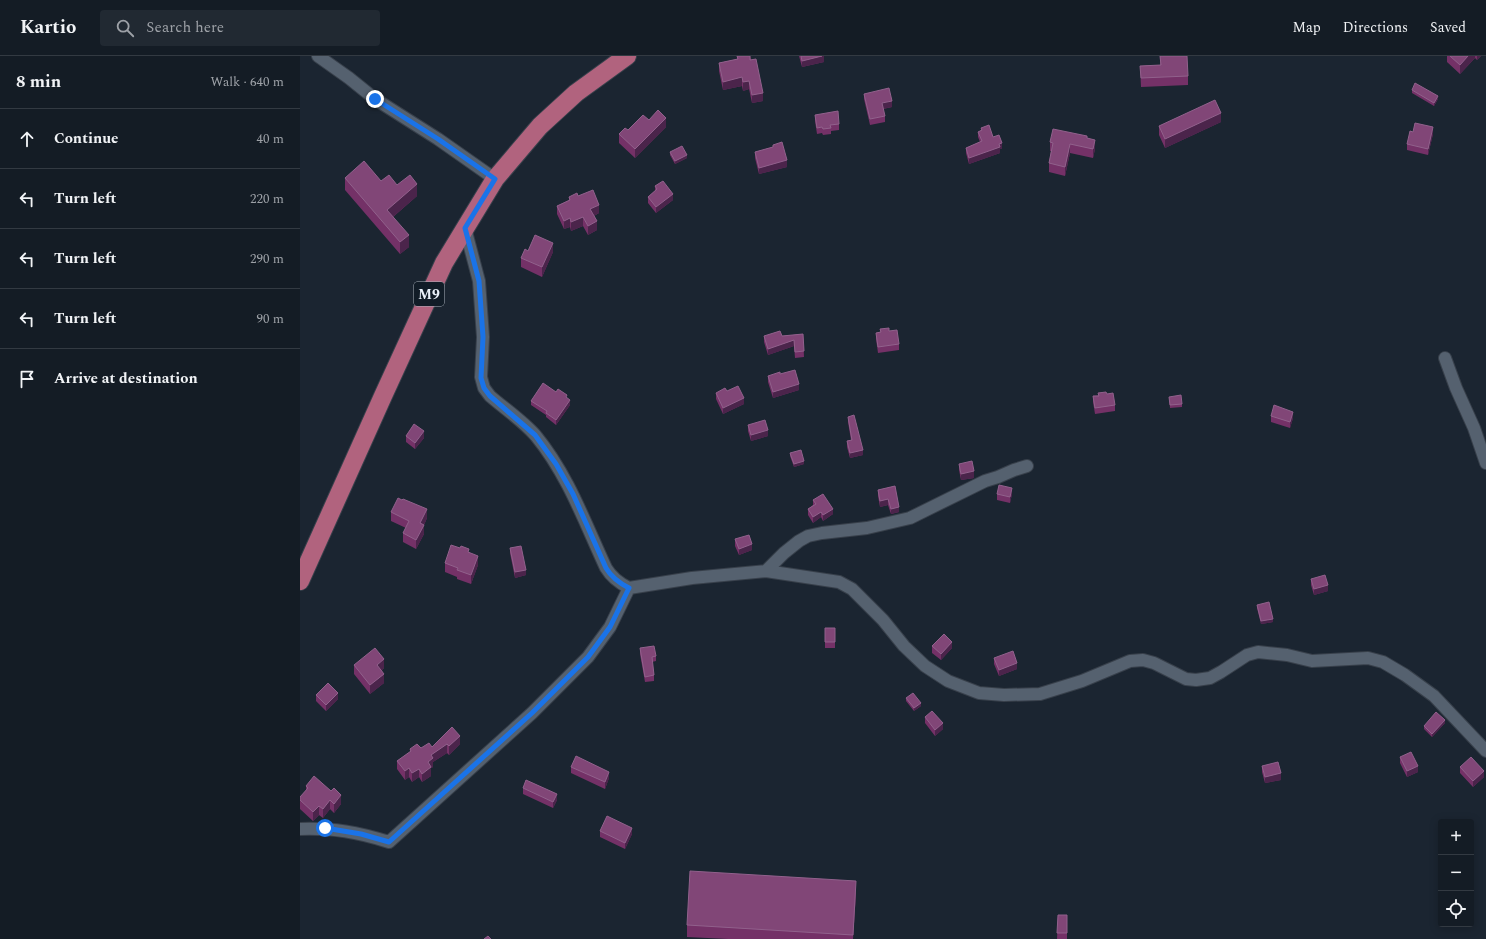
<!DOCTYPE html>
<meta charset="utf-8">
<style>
:root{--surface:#141c25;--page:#212932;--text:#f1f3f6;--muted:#9da1a7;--line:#333a42}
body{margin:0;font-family:Spectral,serif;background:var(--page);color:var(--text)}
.controls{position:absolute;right:12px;bottom:12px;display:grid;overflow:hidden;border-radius:4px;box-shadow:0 2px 10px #0003}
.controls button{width:36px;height:36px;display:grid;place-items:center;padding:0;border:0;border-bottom:1px solid var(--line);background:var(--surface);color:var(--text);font:20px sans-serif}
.stop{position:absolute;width:12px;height:12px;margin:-9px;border:3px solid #1a73e8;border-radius:50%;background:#fff}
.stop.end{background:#1a73e8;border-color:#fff;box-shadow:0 1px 4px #0008}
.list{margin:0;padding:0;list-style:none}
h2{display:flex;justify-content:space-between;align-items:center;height:52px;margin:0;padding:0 16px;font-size:17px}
h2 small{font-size:13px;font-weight:400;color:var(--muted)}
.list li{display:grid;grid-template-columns:26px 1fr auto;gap:12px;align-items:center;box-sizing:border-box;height:60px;padding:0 16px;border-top:1px solid var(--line)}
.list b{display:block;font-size:15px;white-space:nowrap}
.list em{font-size:13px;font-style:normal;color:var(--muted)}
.icon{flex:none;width:22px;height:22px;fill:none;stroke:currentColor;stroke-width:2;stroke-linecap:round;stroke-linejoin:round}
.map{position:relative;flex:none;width:1186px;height:883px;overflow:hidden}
header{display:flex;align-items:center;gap:24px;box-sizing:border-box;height:56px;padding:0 20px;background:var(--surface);border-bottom:1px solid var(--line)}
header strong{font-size:19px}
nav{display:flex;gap:22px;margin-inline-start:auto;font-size:14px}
.search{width:280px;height:36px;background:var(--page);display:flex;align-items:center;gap:10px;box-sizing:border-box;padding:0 14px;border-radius:4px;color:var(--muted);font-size:15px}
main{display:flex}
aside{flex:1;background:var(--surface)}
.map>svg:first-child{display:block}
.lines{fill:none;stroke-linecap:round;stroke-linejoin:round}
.street-casing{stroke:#38404b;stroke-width:14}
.primary-casing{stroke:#38404b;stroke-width:20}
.street{stroke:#55616f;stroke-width:12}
.primary{stroke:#b1637e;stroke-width:18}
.wall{fill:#743167}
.shaded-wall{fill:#4b244b}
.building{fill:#814677;stroke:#91618c}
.route{stroke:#1a73e8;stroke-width:5}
.labels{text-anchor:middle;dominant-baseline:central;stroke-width:3;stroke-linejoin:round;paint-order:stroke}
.shield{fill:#111c27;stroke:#aab2bb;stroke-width:1}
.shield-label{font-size:14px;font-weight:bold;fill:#ebf2fb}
</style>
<header>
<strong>Kartio</strong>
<div class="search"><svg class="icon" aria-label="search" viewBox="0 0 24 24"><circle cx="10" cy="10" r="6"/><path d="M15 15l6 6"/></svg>Search here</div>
<nav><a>Map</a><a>Directions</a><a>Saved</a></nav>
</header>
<main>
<aside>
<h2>8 min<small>Walk · 640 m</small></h2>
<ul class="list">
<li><svg class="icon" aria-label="ahead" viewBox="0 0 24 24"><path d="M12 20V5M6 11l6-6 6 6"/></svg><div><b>Continue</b></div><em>40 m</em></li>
<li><svg class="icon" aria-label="left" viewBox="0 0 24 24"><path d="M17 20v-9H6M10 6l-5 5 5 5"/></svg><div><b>Turn left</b></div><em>220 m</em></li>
<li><svg class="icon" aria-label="left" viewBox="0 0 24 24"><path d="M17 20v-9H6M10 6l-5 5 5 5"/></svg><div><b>Turn left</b></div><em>290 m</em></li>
<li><svg class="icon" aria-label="left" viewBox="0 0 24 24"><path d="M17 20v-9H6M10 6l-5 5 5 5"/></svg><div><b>Turn left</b></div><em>90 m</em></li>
<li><svg class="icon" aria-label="arrive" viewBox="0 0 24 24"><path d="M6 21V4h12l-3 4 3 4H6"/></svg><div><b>Arrive at destination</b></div></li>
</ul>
</aside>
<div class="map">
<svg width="1186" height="883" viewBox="0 0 1186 883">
<rect width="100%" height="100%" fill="#1b2531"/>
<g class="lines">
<defs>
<path id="street" d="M18 0 49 22 75 43 138 83 195 123
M165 172 179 225 183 281 181 321 184 332 190 340C205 353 223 365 236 380 268 419 285 467 306 512 312 522 319 527 329 532L392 522 466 515 539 526 552 533 583 564 604 590 625 610 648 625 679 637 704 639 740 638 782 625 830 605 843 604 854 607 886 623 896 624 910 622 921 616 947 599 958 596 987 599 1012 605 1068 602 1083 606 1105 619 1134 640 1186 695
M1145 302 1156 332 1174 372 1186 407
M466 515 484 497 499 485 508 480 522 477 567 472 610 462 685 425 698 421 714 414 727 410
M0 773C34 772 57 776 89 786L232 657 288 601 310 571 329 532"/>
<path id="primary" d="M0 525 83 340 144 207 195 123 240 70 276 37 327 0"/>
</defs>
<!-- street casing -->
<use href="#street" class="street-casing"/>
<!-- primary casing -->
<use href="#primary" class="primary-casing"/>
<!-- street -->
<use href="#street" class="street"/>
<!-- primary -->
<use href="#primary" class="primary"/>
</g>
<!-- wall -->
<path class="wall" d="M437 0H450L463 45 452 47 449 33 443 35 442 30 423 34 419 15V7L437 3Z
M499 0H524V6L502 11Z
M860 0 888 20V29L841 31 840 10 860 9Z
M1147 0H1181L1177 4 1175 2 1160 18 1147 6Z
M1112 34 1138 43 1134 50 1112 37Z
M564 38 592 51 583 53 585 60V66L570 69 564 43Z
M515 59 539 68V74L531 75V78L523 79 522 77 517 78 515 65Z
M349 64 366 71 335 102 319 87V78Z
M921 66 865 92 859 79V70Z
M681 72 693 81 702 93H700V97L669 108 666 97V92L680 86 678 81V76L681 74Z
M1113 76 1133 78 1128 99 1107 94V88Z
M787 82 795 93 793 102 770 97 765 120 749 116V107L751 95H750V86Z
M473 89 487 111 459 118 455 102V96L473 91Z
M370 96 387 102 375 108 370 99Z
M45 122 81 125 97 129 117 140 93 161 109 191 100 198 45 134Z
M355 130 373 144 356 157 348 147V141L355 135Z
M278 140 299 157 294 160 297 174 288 179 283 170 271 175 270 171 264 173 257 158V150L269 144V141Z
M228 195 253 196 242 221 221 211V202Z
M580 273 589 275 599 288V294L578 297 576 283V277L580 276Z
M503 278 504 301 495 302 494 290 468 299 464 286V280H482Z
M468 320 499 334 473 342 468 326Z
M427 335 444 348 423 358 416 343V337Z
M256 336 267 342 270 349 256 369 246 361V359L231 349V345Z
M807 338 815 349V355L795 358 793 346V340Z
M869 341 882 348V351L870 352Z
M971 360 993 362 990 372 971 366Z
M548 361 563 399 550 402 547 391V385L551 384 548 366Z
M448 369 468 380 451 385 448 375Z
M106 380 124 382 115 393 106 386Z
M490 397 504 408 494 411 490 400Z
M659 408 674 422 661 424 659 414Z
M595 430 599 456 591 458 588 449 580 451 578 440V434Z
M697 438H712L710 447 697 444Z
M513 444 533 458 523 465 521 461 513 467 508 459V453L513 449Z
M91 456 127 462 124 469V478L116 493 103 486V477L106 472 91 465Z
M435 483 452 494 439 499 435 490Z
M210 492 226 519 215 522 210 497Z
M169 496 178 509 171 528 157 523V521L145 516V507Z
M1011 523 1028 535 1014 539 1011 529Z
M957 549 973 566 961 568 957 552Z
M525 572 535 586V592H525Z
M632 590 652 592 641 604 632 597Z
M340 592 356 600V605L352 606 354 619V625L345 626 340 598Z
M694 602 717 613 699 620 694 608Z
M54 609 84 612 82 614 84 627 70 638 54 618Z
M16 639 38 643 26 655 16 645Z
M606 642 621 650 614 655 606 645Z
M625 661 643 673 635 680 625 667Z
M1145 667 1132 681 1124 673V670Z
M152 671 160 688 149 699 147 697 133 706V711L131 712V720L122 726 119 721 112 726 109 721 105 724 97 713V705L110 696V693L132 691Z
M1100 701 1118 716 1107 721 1100 707Z
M962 710 981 724 965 727 962 716Z
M271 711 309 722 305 733 271 717Z
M1160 711 1184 721 1173 731 1160 717Z
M6 730 41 748 34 757 30 753 23 762 19 759 13 765 0 753V741L6 735Z
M223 732 257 744 253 752 223 738Z
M300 775 332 778 325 793 300 781Z
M556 837 553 883H428L387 881V869Z
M758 859H767V883H757Z"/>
<!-- shaded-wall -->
<path class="shaded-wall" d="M522 0H524V6L502 11V5Z
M1168 0H1175V2L1160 18V9Z
M1177 0H1181L1177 4Z
M442 21V30L423 34V26Z
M449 25V33L443 35V26Z
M463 37V45L452 47V39Z
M1138 40V43L1134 50V47Z
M592 45V51L582 53V47Z
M921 57V66L865 92V83Z
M366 62V71L335 102V93Z
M1133 71V78L1128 99V93Z
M795 84V93L793 102V93Z
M702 87V93H700V97L669 108V102Z
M770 88V97L765 120V111Z
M387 99V102L375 108V105Z
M487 104V111L459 118V112Z
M117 128V140L87 166V154Z
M373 138V144L356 157V151Z
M299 149V157L290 162V153Z
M283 161V170L271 175V166Z
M270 162V171L264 173V165Z
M297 165V174L288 179V170Z
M109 179V191L100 198V186Z
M253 187V196L242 221V211Z
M494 284V290L468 299V293Z
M499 328V334L473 342V336Z
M444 342V348L423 358V352Z
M270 344V349L256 369V364Z
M993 356V362L990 372V366Z
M468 374V380L451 385V379Z
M124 375V382L115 393V387Z
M563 394V399L550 402V397Z
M504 405V408L494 411V408Z
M674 415V422L661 424V418Z
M712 432V438L710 447V441Z
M588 443V449L580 451V445Z
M599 451V456L591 458V453Z
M127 453V462L124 469V478L116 493V484L120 467Z
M533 453V458L523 465V459Z
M521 456V461L513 467V461Z
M452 488V494L439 499V493Z
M178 500V509L171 528V519Z
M226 514V519L215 522V516Z
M1028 529V535L1014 539V533Z
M973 563V566L961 568V565Z
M652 586V592L641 604V598Z
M84 603V612L77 618V609Z
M717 607V613L699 620V614Z
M84 618V627L70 638V629Z
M38 637V643L26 655V649Z
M621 647V650L614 655V652Z
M1145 664V667L1132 681V678Z
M643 667V673L635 680V674Z
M160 680V688L149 699V690Z
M147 688V697L133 706V711L131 712V720L122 726V718L131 699Z
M1118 710V716L1107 721V715Z
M109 712V721L105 724V715Z
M119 713V721L112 726V717Z
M1184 715V721L1173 731V725Z
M309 716V722L305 733V726Z
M981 717V724L965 727V721Z
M257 738V744L253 752V746Z
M41 739V748L34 757V748Z
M30 744V753L23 762V753Z
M19 750V759L13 765V756Z
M332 772V778L325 793V787Z
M556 825V837L553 883V879Z"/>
<!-- building -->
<path class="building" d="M437 0H450V4L456 3 463 37 452 39 449 25 443 26 442 21 423 26 419 7 438 3Z
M501 0H522L502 5Z
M860 0H887L888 20 841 22 840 10 861 9Z
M1150 0H1168L1160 9Z
M1115 27 1138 40 1134 47 1112 34Z
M589 32 592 45 582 47 585 60 570 63 564 38Z
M915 44 921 57 865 83 859 70Z
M358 54 366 62 335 93 319 78 325 72 328 74 343 59 349 64Z
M538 55 539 68 530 69 531 72 523 73 522 71 517 72 515 59Z
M1115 67 1133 71 1128 93 1107 88 1110 75 1113 76Z
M689 69 693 81 699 79 702 87 699 88 700 91 669 102 666 92 682 85 678 76 682 74 681 72Z
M753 73 787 80V82L795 84 793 93 770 88 765 111 749 107 753 87 750 86Z
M482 86 487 104 459 112 455 96 473 91V89Z
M382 90 387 99 375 105 370 96Z
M64 105 81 125 89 119 97 129 110 119 117 128 87 154 109 179 100 186 45 122Z
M363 125 373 138 356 151 348 141 357 133 355 130Z
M293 134 299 149 290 153 297 165 288 170 283 161 271 166 270 162 264 165 257 150 270 144 269 141 277 137 278 140Z
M235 179 253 187 242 211 221 202 225 193 228 195Z
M589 272V275L597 274 599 288 578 291 576 277 581 276 580 273Z
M480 275 482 280 503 278 504 295 495 296 494 284 468 293 464 280Z
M495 314 499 328 473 336 468 320 480 316V318Z
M243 327 256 336 258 333 267 339 266 341 270 344 256 364 246 357 247 355 231 345Z
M438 330 444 342 423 352 416 337 425 332 427 335Z
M806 336 807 338 813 337 815 349 795 352 793 340H799L798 337Z
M881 339 882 348 870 349 869 341Z
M974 349 993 356 990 366 971 360Z
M554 359 563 394 550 397 547 385 552 384 548 361Z
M465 364 468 374 451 379 448 369Z
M114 368 124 375 115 387 106 380Z
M501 394 504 405 494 408 490 397Z
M672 405 674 415 661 418 659 408Z
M699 429 712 432 710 441 697 438Z
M595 430 599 451 591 453 588 443 580 445 578 434Z
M523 438 533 453 523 459 521 456 513 461 508 453 516 448 513 444Z
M98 442 102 444 103 443 127 453 120 467 124 469 116 484 103 477 109 465 91 456Z
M449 479 452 488 439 493 435 483Z
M151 489 160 492 161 490 169 493 168 496 178 500 171 519 157 514 158 512 145 507Z
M221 490 226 514 215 516 210 492Z
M1025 519 1028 529 1014 533 1011 523Z
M969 546 973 563 961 565 957 549Z
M525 572H535V586H525Z
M644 578 652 586 641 598 632 590Z
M354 590 356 600 352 601 354 619 345 621 340 592Z
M75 592 84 603 77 609 84 618 70 629 54 609Z
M713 595 717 607 699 614 694 602Z
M28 627 38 637 26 649 16 639Z
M613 637 621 647 614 652 606 642Z
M632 655 643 667 635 674 625 661Z
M1136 656 1145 664 1132 678 1124 670Z
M152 671 160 680 149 690 147 688 131 699 133 702 128 706 131 711 122 718 119 713 112 717 109 712 105 715 97 705 111 695 110 693 117 688 121 692 129 687 132 691Z
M1111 696 1118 710 1107 715 1100 701Z
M276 700 309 716 305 726 271 711Z
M1171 701 1184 715 1173 725 1160 711Z
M978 706 981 717 965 721 962 710Z
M14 720 31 735 34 732 41 739 34 748 30 744 23 753 19 750 13 756 0 744V741L8 732 6 730Z
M226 724 257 738 253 746 223 732Z
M307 760 332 772 325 787 300 775Z
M390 815 556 825 553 879 387 869Z
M758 859H767V877H757Z
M188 880 191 883H184Z"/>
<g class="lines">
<!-- route -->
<path class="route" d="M25 772 61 778 89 786 232 657 288 601 310 571 329 532C319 527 312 522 306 512L273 438 256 408 235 379 190 340 184 332 181 322 183 281 179 225 165 172 195 123 138 83 75 43"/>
</g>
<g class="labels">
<!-- shield labels -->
<rect class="shield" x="114" y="226" width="30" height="24" rx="3"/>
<g class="shield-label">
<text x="129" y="238">M9</text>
</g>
</g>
</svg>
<div class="controls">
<button>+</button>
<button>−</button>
<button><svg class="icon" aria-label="locate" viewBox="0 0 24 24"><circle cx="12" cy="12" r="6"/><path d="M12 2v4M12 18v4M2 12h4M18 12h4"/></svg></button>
</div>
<div class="stop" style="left:25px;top:772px"></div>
<div class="stop end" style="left:75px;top:43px"></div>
</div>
</main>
